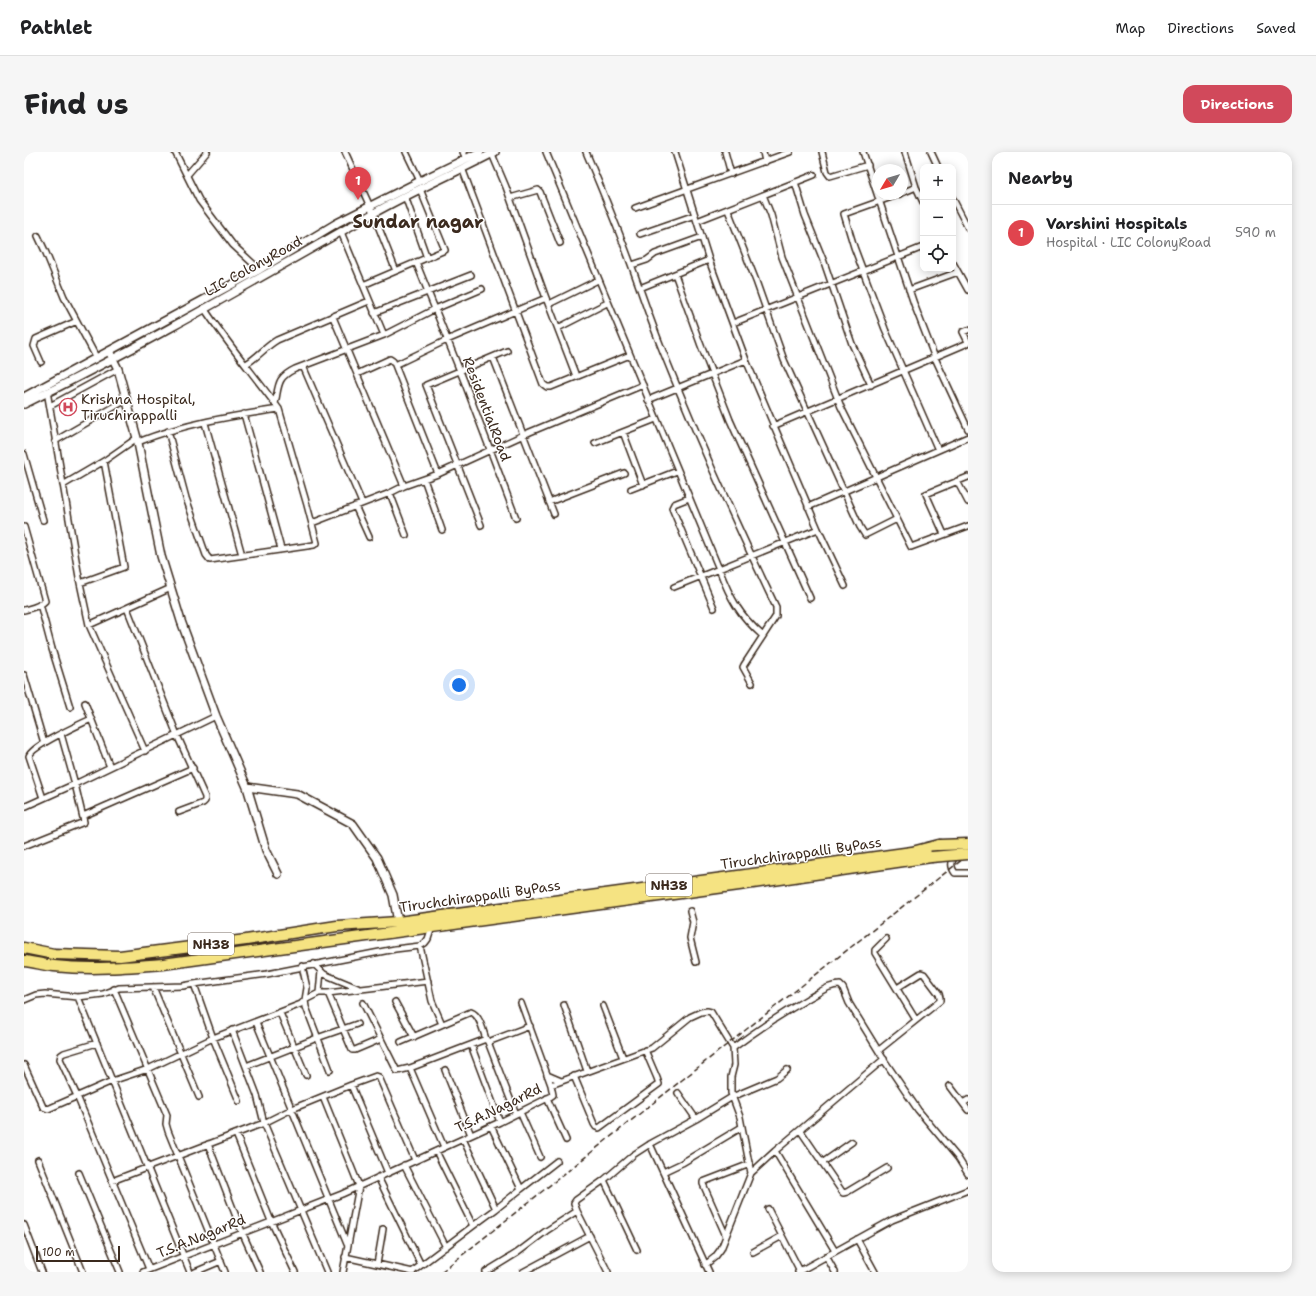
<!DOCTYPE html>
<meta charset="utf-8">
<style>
:root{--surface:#fff;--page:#f6f6f6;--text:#202124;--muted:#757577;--line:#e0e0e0;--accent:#d1495b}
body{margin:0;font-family:"Shantell Sans",sans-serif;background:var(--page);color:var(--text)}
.controls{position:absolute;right:12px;top:12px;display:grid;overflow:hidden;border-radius:8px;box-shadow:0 2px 10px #0003}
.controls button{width:36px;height:36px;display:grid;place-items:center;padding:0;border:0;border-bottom:1px solid var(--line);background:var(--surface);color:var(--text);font:20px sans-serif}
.compass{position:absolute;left:848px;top:12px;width:36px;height:36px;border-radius:50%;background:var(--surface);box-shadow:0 2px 10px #0003;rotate:232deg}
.scale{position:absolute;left:12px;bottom:10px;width:84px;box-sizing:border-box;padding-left:4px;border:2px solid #3b2a1e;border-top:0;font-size:11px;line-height:14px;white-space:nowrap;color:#3b2a1e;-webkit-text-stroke:3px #fff;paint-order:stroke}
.you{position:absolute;left:435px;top:533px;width:14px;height:14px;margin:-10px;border:3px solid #fff;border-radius:50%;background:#1a73e8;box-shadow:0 0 0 6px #1a73e833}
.badge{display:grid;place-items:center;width:26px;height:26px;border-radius:50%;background:var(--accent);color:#fff;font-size:13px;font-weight:700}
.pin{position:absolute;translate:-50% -33px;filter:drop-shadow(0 1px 2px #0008)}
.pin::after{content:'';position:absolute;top:21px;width:14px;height:12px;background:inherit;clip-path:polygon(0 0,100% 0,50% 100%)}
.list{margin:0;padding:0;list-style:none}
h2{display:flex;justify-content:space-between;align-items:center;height:52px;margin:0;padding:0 16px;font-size:17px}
h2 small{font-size:13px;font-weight:400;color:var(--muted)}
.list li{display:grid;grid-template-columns:26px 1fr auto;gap:12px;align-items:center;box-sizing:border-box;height:56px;padding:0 16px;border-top:1px solid var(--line)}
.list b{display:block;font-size:15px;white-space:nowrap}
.list p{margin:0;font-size:13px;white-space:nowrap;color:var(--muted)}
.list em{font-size:13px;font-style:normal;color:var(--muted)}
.icon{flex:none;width:22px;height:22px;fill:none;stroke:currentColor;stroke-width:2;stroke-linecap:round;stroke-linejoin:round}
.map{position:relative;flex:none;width:944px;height:1120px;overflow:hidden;border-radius:12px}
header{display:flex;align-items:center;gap:24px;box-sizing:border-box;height:56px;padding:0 20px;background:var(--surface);border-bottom:1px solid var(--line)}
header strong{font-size:19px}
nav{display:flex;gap:22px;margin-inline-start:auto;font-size:14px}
.intro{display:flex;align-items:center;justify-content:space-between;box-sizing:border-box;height:96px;padding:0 24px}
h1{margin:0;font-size:28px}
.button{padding:10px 18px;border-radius:12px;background:var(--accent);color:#fff;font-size:14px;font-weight:700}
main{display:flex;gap:24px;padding:0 24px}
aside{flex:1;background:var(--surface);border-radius:12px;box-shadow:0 2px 10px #0003}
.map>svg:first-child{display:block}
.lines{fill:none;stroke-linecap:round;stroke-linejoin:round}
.street-casing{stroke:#3b2a1e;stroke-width:8}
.secondary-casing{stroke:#3b2a1e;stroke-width:10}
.highway-casing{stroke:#3b2a1e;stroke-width:13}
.street{stroke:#fff;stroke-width:5}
.secondary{stroke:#fff;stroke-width:7}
.highway{stroke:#f5e382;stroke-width:10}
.rail{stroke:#3b2a1e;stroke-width:1.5;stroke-dasharray:6 3;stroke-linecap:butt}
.highway-bridge-casing{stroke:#3b2a1e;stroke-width:13;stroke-linecap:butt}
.highway-bridge{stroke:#f5e382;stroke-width:10}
.labels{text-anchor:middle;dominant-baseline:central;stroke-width:3;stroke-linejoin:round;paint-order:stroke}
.shield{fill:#fff;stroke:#766a62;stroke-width:1}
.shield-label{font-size:13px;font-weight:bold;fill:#3b2a1e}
.street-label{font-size:14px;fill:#3b2a1e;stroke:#fff}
.poi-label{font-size:14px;fill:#3b2a1e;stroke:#fff;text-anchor:start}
.district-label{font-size:18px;font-weight:bold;fill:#3b2a1e;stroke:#fff}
</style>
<header>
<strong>Pathlet</strong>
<nav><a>Map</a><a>Directions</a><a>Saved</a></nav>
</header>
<div class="intro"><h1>Find us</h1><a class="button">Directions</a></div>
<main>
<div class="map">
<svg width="944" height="1120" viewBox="0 0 944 1120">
<rect width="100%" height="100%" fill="#fff"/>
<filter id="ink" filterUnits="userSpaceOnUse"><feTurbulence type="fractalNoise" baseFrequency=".025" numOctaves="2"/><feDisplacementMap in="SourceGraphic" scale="8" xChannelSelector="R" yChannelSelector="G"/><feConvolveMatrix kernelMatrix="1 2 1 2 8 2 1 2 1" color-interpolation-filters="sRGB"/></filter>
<g filter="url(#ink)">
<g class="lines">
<defs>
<path id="street" d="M151 0 175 48 209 93 236 118
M321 0 349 61 372 119
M382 0 396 29
M439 0 442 7
M522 0C579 139 636 278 695 417L794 377
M562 0C578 38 594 76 608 115 618 142 627 170 638 197 673 285 711 370 752 455V464L720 513 719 515 728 531
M651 0 685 108 722 208 794 377 821 434
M701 0 707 22
M739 0 741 10
M798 0 803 20 806 24 844 13
M839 0 890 152 911 206 944 277
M881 0 892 35 899 50
M907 0 914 15
M438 16 519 232 523 235H527L606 203
M163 23 183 0
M771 30 781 63 800 110 828 192 847 233
M878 41 892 35
M876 42 820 62 830 95 861 177 914 298
M739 43 747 63 758 105 817 255 887 395 944 374
M381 44 403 106
M486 46 514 38 516 40 536 91
M929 47 944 76
M611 56 766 0
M704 58 732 129 760 208 836 375 841 383 873 367
M673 69 790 23
M317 80 360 183
M616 82 671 63
M14 84 22 101 40 145 72 205
M392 110 440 229 492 366
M929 111 944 138
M608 113 623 108 631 102 678 85
M651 122 676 191 706 268 786 446
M339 133 421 98 396 37
M616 136 685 108
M885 138 934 120
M522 146 552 224
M525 152 574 128
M350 161 447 123
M309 165 380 334
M709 171 899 95
M534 176 583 151
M944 178 939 180 944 190
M469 205 530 362
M17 210 10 194 12 187 53 169
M222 212C233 206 241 195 253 188L345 149
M279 214 338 351
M333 222 366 207 369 209 371 213
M23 239 56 431 65 473 121 599
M624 248 722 208
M251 252C255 234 252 226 271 217L360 183 411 157 458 137
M26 254 94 217
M220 262 257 397
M181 271 218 403
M749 274 944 191
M144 279 162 346 182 403 186 408 290 393 293 391 283 353 255 257
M599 280 619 333
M31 289 102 248
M114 290C159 272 207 264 255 257 230 223 203 191 180 156
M571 291 632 267
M0 302 19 368
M414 322 371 213 423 188 522 146 482 35 468 2
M400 327 418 378
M933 329 944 350
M39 333 80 309 113 286
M607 337 653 319
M366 341 382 383
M665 346 650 352 648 356 690 456
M525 350 600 321
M331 354 345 385
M784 355 944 285
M288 371 366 341 380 334 414 322 506 280 619 233
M457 373 402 233 483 199
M0 375 21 449C17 454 7 456 0 458
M920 382 902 342 944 325
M56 431 100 415 80 309
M650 435 695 417C706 446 715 463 739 484
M16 452 28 497 46 555
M103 456 153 583 181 645V649L179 651 155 660
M65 473 147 436
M0 523 20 591
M61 551 86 615
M19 646 5 604C9 593 55 573 67 567
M0 655 51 632 192 564
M59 664 169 616
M0 694 60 670 51 632 37 582
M932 703C927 710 926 714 931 721H944
M666 759 669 770 666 786 672 810
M862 787 851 798V801L892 868
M396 794 408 849 418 872
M290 812 300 822 336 837
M278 814 283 836 281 848
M170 832 243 822 371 797 396 794 401 791 404 787 408 775
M129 835 175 945
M90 837 143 963 142 972 144 979 201 1120
M295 841 297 819
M304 841 328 898H331L357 887
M54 845 166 1120
M0 848 12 843 21 842 54 845 79 842 95 836 159 834 170 832 189 886 215 949
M281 848 295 841H304L404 829
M371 850 390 885
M339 851 373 919 386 916
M497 851 527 933
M540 853 563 919
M579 854 599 906
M256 861 282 923
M232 870 323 1092
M208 878 233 943 240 971 303 1120
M377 890 447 860C456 863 459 879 462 887
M464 890 492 962
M73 891 40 901 37 903 36 907 53 944 125 1117
M447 893 476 970
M709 896C733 878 759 861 785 846 795 841 804 833 816 833L819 836 825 851 862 911 894 958 934 1006 944 1022
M855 898 916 849V846L915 842 900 822 897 821 873 836
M0 913 19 955 24 957 88 929 124 917 189 886 277 852 281 848 282 855 306 918
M222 914 293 886 333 872
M421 918 447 983
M523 923 537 929
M550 924 570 972 572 975 575 976 635 932 633 926 621 898
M327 933 352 924 355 925 391 1008
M926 934 944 958
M654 941 672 967
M299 945 335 1034 319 1120
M523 946 542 988
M939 951 944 948
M496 960 516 1005
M467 974 497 1037 472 1057
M776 978 819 1041 823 1040 863 1016
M212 982 247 1069 271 1120
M439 987 472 1057 449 1074
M184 992 218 1080 236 1120
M626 992 685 1120
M420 995 386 916 462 887 464 890 506 874
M751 999 811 1099
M14 1008 59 1120
M798 1011 828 990
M380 1013 422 1095
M639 1020 658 1011 718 975
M55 1021 96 1120
M354 1025 397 1113
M580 1028 613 1098
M88 1029 240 971 268 957 327 933 364 1021
M497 1037 533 1009
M744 1057 758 1084
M0 1073 18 1120
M702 1084 679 1032V1030L726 1012
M833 1087 851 1120
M729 1100 758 1084 776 1119
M802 1104 811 1120
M321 1105 389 1120
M353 1112 359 1077
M681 1113 691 1105 697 1097 727 1021 751 999 860 907
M119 1120 318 1042 476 970 526 945 529 943 527 933 628 896 666 865 677 860 683 859 687 860 709 896 710 913 707 925V941L716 965 727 1021
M171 1120 197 1109
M388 1120 449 1074 412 999
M462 1120 493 1101 522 1079 553 1059
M499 1120 566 1084
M584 1120 553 1059 550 1051 552 1048 580 1028 609 1003 626 992 672 967 708 945 753 926 763 918
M774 1120 868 1068 944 1038"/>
<path id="secondary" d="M85 199 94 217 113 286 137 404 157 469 192 564 223 635 242 698 254 722
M0 245 233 119 313 71 396 29 456 0
M0 252C119 194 235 126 350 61 389 39 431 21 471 0
M223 635 273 642 329 672 353 706 369 743 374 770 377 772"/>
<path id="highway" d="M0 796 30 802 96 804 222 788 313 774 374 770 714 724 888 700 915 693
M0 809C10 810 20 813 30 814 67 818 103 815 139 812L715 733 907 705"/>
</defs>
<!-- street casing -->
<use href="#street" class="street-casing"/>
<!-- secondary casing -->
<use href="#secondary" class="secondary-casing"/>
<!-- highway casing -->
<use href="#highway" class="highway-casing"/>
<!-- street -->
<use href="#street" class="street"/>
<!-- secondary -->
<use href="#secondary" class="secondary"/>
<!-- highway -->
<use href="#highway" class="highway"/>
<!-- rail -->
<path class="rail" d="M417 1120 658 928 944 703"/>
<defs>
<path id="highway-bridge" d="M915 693 944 692
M907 705 944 702"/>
</defs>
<!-- highway-bridge casing -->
<use href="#highway-bridge" class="highway-bridge-casing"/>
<!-- highway-bridge -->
<use href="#highway-bridge" class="highway-bridge"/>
</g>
</g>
<!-- icons -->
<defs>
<symbol id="hospital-ring" viewBox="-11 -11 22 22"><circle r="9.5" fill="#fff" stroke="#d1495b" stroke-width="1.5"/><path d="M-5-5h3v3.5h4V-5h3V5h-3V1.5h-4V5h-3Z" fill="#d1495b"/></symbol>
</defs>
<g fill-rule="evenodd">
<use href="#hospital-ring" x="34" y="245" width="20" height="20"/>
</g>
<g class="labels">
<!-- shield labels -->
<g class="shield">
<rect x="622" y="722" width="46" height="22" rx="3"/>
<rect x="164" y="781" width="46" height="22" rx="3"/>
</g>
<g class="shield-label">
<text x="645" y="733">NH38</text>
<text x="187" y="792">NH38</text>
</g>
<!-- street labels -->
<g class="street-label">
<text transform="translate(229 114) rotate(-29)">LIC ColonyRoad</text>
<text transform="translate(463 257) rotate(69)">ResidentialRoad</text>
<text transform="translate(777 701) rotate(-8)">Tiruchchirappalli ByPass</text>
<text transform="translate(456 744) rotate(-8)">Tiruchchirappalli ByPass</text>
<text transform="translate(474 956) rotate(-26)">T.S.A.NagarRd</text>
<text transform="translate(177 1084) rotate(-22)">T.S.A.NagarRd</text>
</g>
<!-- poi labels -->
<g class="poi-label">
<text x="57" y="247">Krishna Hospital,<tspan x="57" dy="16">Tiruchirappalli</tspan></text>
</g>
<!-- district labels -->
<g class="district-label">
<text x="394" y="70">Sundar nagar</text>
</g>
</g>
</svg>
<div class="controls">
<button>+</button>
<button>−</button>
<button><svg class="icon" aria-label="locate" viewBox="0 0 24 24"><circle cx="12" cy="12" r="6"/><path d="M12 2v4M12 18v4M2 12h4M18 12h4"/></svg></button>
</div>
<svg class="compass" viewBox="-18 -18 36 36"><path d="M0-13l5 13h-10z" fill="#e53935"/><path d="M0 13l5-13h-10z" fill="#757577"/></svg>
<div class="scale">100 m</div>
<div class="you"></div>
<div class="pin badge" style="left:334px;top:48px;background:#e0444e">1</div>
</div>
<aside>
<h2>Nearby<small></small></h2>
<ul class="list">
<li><span class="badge" style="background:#e0444e">1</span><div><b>Varshini Hospitals</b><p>Hospital · LIC ColonyRoad</p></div><em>590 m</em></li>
</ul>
</aside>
</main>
